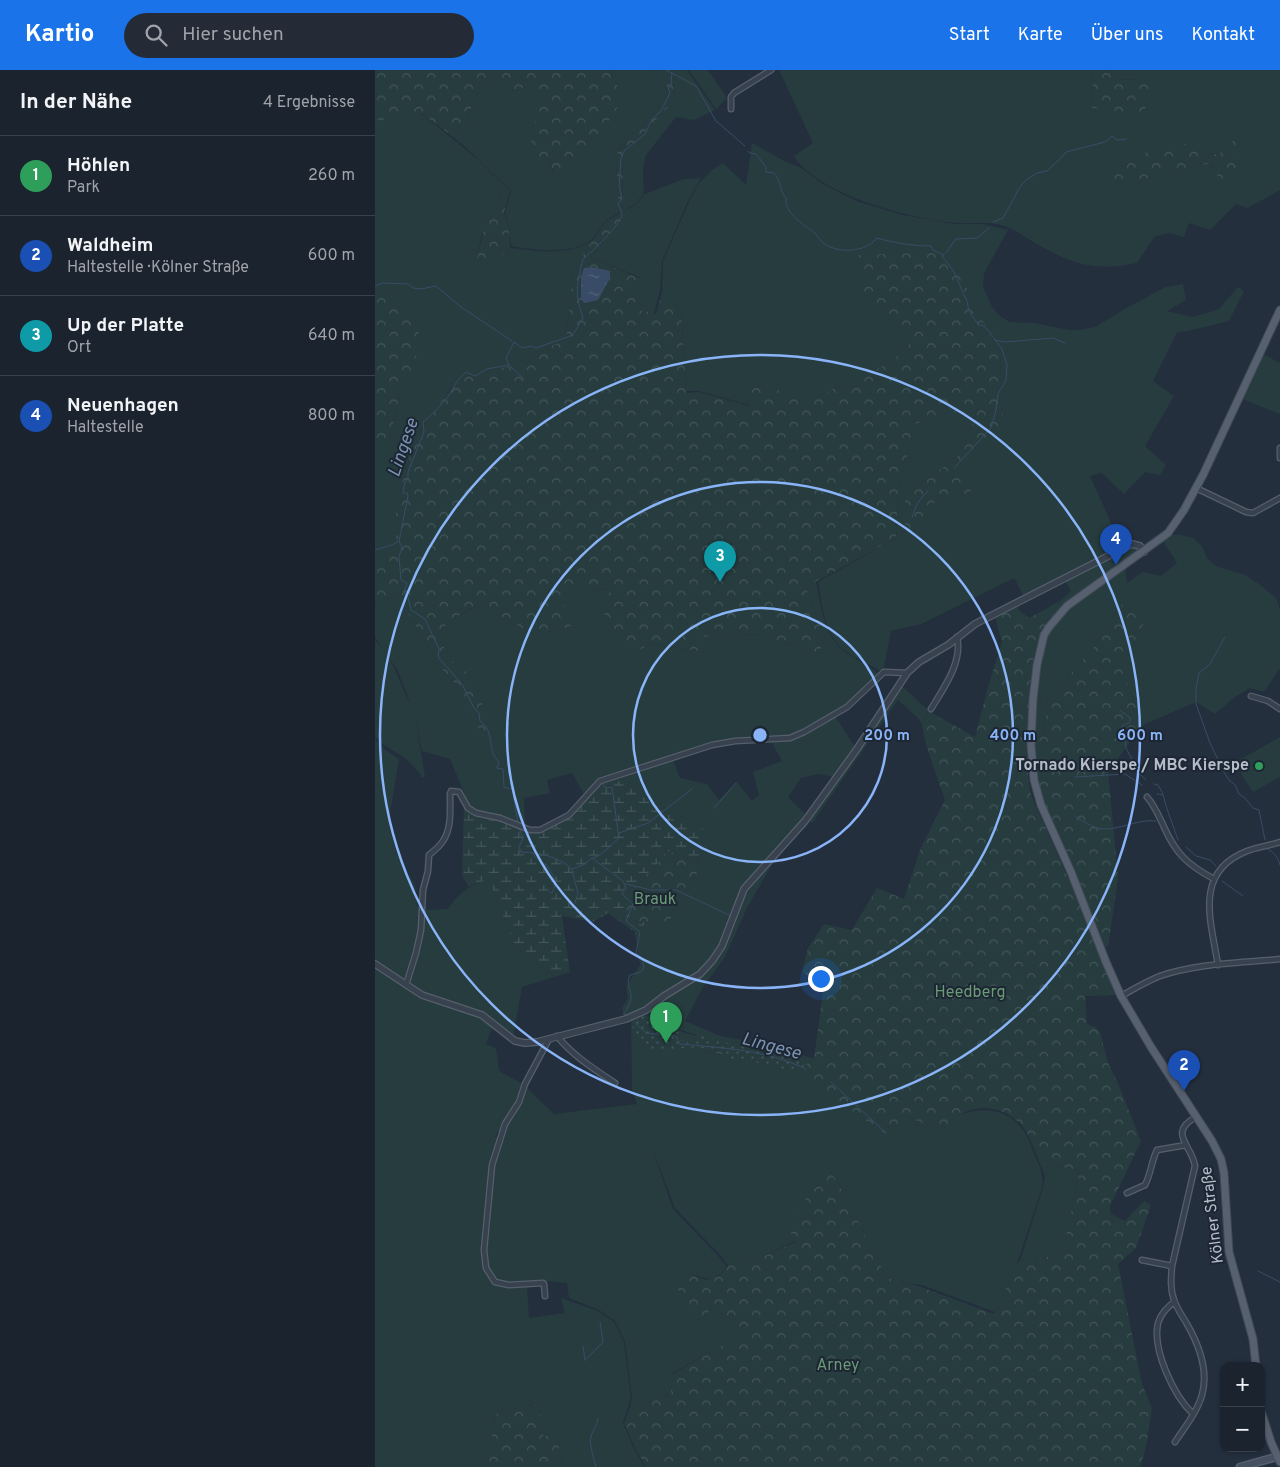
<!DOCTYPE html>
<html lang="de">
<meta charset="utf-8">
<style>
:root{--surface:#1b232e;--page:#242b36;--text:#f1f3f6;--muted:#a0a4aa;--line:#39404a;--accent:#1a73e8}
body{margin:0;font-family:Overpass,sans-serif;background:var(--page);color:var(--text)}
.controls{position:absolute;right:15px;bottom:15px;display:grid;overflow:hidden;border-radius:10px;box-shadow:0 1px 4px #0004}
.controls button{width:45px;height:45px;display:grid;place-items:center;padding:0;border:0;border-bottom:1px solid var(--line);background:var(--surface);color:var(--text);font:25px sans-serif}
.you{position:absolute;left:445px;top:908px;width:18px;height:18px;margin:-12px;border:4px solid #fff;border-radius:50%;background:#1a73e8;box-shadow:0 0 0 8px #1a73e833}
.badge{display:grid;place-items:center;width:32px;height:32px;border-radius:50%;background:var(--accent);color:#fff;font-size:16px;font-weight:700}
.pin{position:absolute;translate:-50% -41px;filter:drop-shadow(0 1px 2px #0008)}
.pin::after{content:'';position:absolute;top:26px;width:18px;height:15px;background:inherit;clip-path:polygon(0 0,100% 0,50% 100%)}
.list{margin:0;padding:0;list-style:none}
h2{display:flex;justify-content:space-between;align-items:center;height:65px;margin:0;padding:0 20px;font-size:21px}
h2 small{font-size:16px;font-weight:400;color:var(--muted)}
.list li{display:grid;grid-template-columns:32px 1fr auto;gap:15px;align-items:center;box-sizing:border-box;height:80px;padding:0 20px;border-top:1px solid var(--line)}
.list b{display:block;font-size:19px;white-space:nowrap}
.list p{margin:0;font-size:16px;white-space:nowrap;color:var(--muted)}
.list em{font-size:16px;font-style:normal;color:var(--muted)}
.icon{flex:none;width:28px;height:28px;fill:none;stroke:currentColor;stroke-width:2;stroke-linecap:round;stroke-linejoin:round}
.map{position:relative;flex:none;width:905px;height:1397px;overflow:hidden}
header{display:flex;align-items:center;gap:30px;box-sizing:border-box;height:70px;padding:0 25px;background:var(--accent);color:#fff}
header strong{font-size:24px}
nav{display:flex;gap:28px;margin-inline-start:auto;font-size:18px}
.search{width:350px;height:45px;background:var(--page);display:flex;align-items:center;gap:12px;box-sizing:border-box;padding:0 18px;border-radius:28px;color:var(--muted);font-size:19px}
main{display:flex}
aside{flex:1;background:var(--surface)}
.map>svg:first-child{display:block}
.grass{fill:#263c3f;fill-rule:evenodd}
.forest{fill:url(#forest-crowns)}
.wetland{fill:url(#wetland-marsh)}
.park{fill:url(#park-dots)}
.water{fill:url(#water-ripples)}
.lines{fill:none;stroke-linecap:round;stroke-linejoin:round}
.stream{stroke:#394c67;stroke-width:1}
.minor-casing{stroke:#565f6c;stroke-width:7}
.tertiary-casing{stroke:#565f6c;stroke-width:8}
.secondary-casing{stroke:#565f6c;stroke-width:9}
.primary-casing{stroke:#414a57;stroke-width:9}
.minor{stroke:#38414e;stroke-width:4.5}
.tertiary{stroke:#38414e;stroke-width:5.5}
.secondary{stroke:#465061;stroke-width:6}
.primary{stroke:#56606e;stroke-width:7}
.ring{fill:none;stroke:#8ab4f8;stroke-width:2.5}
.leisure-dot{fill:#2e9e5b;stroke:#1d2633;stroke-width:2}
.labels{text-anchor:middle;dominant-baseline:central;stroke-width:4;stroke-linejoin:round;paint-order:stroke}
.poi-label{font-size:16px;font-weight:bold;fill:#b4bcc9;stroke:#1d2633;text-anchor:end}
.park-label{font-size:16px;fill:#6b9a76;stroke:#1d2633}
.street-label{font-size:16px;fill:#b4bcc9;stroke:#1d2633}
.water-label{font-size:18px;font-style:italic;fill:#7c92b1;stroke:#1d2633}
.centre{fill:#8ab4f8;stroke:#1d2633;stroke-width:2.5}
.ring-label{font-size:15px;text-anchor:middle;font-weight:bold;fill:#8ab4f8;stroke:#1d2633;stroke-width:4;stroke-linejoin:round;paint-order:stroke}
</style>
<header>
<strong>Kartio</strong>
<div class="search"><svg class="icon" aria-label="search" viewBox="0 0 24 24"><circle cx="10" cy="10" r="6"/><path d="M15 15l6 6"/></svg>Hier suchen</div>
<nav><a>Start</a><a>Karte</a><a>Über uns</a><a>Kontakt</a></nav>
</header>
<main>
<aside>
<h2>In der Nähe<small>4 Ergebnisse</small></h2>
<ul class="list">
<li><span class="badge" style="background:#2e9e5b">1</span><div><b>Höhlen</b><p>Park</p></div><em>260 m</em></li>
<li><span class="badge" style="background:#1a4fb4">2</span><div><b>Waldheim</b><p>Haltestelle · Kölner Straße</p></div><em>600 m</em></li>
<li><span class="badge" style="background:#0f9aa8">3</span><div><b>Up der Platte</b><p>Ort</p></div><em>640 m</em></li>
<li><span class="badge" style="background:#1a4fb4">4</span><div><b>Neuenhagen</b><p>Haltestelle</p></div><em>800 m</em></li>
</ul>
</aside>
<div class="map">
<svg width="905" height="1397" viewBox="0 0 905 1397">
<defs>
<pattern id="forest-crowns" width="20" height="18" patternUnits="userSpaceOnUse" patternTransform="scale(1.25)"><rect width="20" height="18" fill="#263c3f"/><path d="M2 6a3 3 0 1 1 6 0M12 15a3 3 0 1 1 6 0" fill="none" stroke="#435659"/></pattern>
<pattern id="wetland-marsh" width="20" height="14" patternUnits="userSpaceOnUse" patternTransform="scale(1.25)"><rect width="20" height="14" fill="#263c3f"/><path d="M1 5h8M5 5V1M11 12h8M15 12V8" fill="none" stroke="#435659"/></pattern>
<pattern id="park-dots" width="8" height="8" patternUnits="userSpaceOnUse" patternTransform="scale(1.25)"><rect width="8" height="8" fill="#263c3f"/><path d="M2 2h.1M6 6h.1" fill="none" stroke="#435659" stroke-width="1.8" stroke-linecap="round"/></pattern>
<pattern id="water-ripples" width="26" height="14" patternUnits="userSpaceOnUse" patternTransform="scale(1.25)"><rect width="26" height="14" fill="#394c67"/><path d="M2 4q2-2 4 0t4 0M15 11q2-2 4 0t4 0" fill="none" stroke="#53647b"/></pattern>
</defs>
<rect width="100%" height="100%" fill="#242f3e"/>
<!-- grass -->
<path class="grass" d="M233 0H277L292 4 291 29 245 77 241 86 244 143C239 146 232 149 228 154 224 159 222 165 216 170 198 185 158 180 136 176L134 157 130 143 136 121 86 73 98 31 109 10 118 9 132 22 160 15 169 30 157 59 179 103 248 27Z
M295 0H312L340 40 319 50 301 47 271 85 268 98 269 124 260 134 247 142 248 84 300 30 297 3Z
M314 0H333L352 28 341 39Z
M404 0H718L717 37 765 9 739 10 736 0H905V120L873 138 861 134 835 160 814 153 809 167 795 163 780 166 762 193C719 202 697 194 660 173 651 168 641 160 630 156 614 151 597 154 581 153 537 149 443 125 419 86L438 73ZM810 74 834 85 841 83H848L851 74 870 79 865 80 858 92 855 105 847 110 843 100 834 93 828 95 822 92 813 100 791 103 755 114 742 95 747 96 781 81 803 78Z
M45 44 50 46 101 88 131 117 124 125 125 129 120 137 124 139 107 164 102 188 127 187 135 178C162 181 196 187 219 169L206 188 198 205 191 269 135 296 83 308 41 366 21 434V483L0 485V381L13 379 25 323 36 302 16 222 0 226V51Z
M377 73 411 92 426 98 448 114 481 131 528 145 580 154H607L633 160 609 203 608 217 617 237 626 247 635 252 659 253 695 260H705L720 257 753 237 791 217 808 214 811 230 792 241 818 247 844 239 863 217 869 221 854 251 813 261 802 262 778 311 799 326 770 376 791 395 785 405 770 402 749 424 727 403 715 406 746 475 649 527 639 508 546 554 516 561 508 602C496 595 481 589 470 581 449 565 447 535 443 512L521 468 523 422 540 354 572 343 603 337 588 382 530 427 549 448 561 431 596 423 585 402 628 350 625 286 490 234 516 251 534 274 516 292 428 333 377 308 374 335 324 321H312L306 242 287 222 288 191 314 132 324 113 337 100 348 93 371 115Z
M326 108 313 131 287 191 285 220 279 244 259 239 266 208 215 187 247 149 244 144 260 135 270 124 309 109Z
M887 283 905 293V344L867 329Z
M795 465H806L818 468 827 476 832 488 841 496 870 505 884 514 901 528 905 540V598L889 622 875 618 860 627 840 644 821 632 768 655 746 597 770 552 746 534 720 576 673 629 668 666 660 667C662 625 659 567 694 537 712 523 732 510 750 497L752 513 768 502 786 506 802 493 789 472Z
M756 476 763 477V482L725 507 687 536 685 531 696 521 689 510Z
M441 511C446 535 448 564 468 580 479 590 494 594 504 605L474 635 415 667 360 668 337 674 225 710 210 726 197 703 172 710 175 723 149 728 150 757 102 742 95 737 75 689 47 681 41 652 50 707H47C41 699 35 692 27 686 16 679 9 676 0 667V570C18 586 24 614 35 632L23 601 0 567V535L22 525 65 597 82 616 92 633 93 603 77 591 62 566 73 552 100 537 128 547 159 565 195 557 186 524 207 520 235 519 253 584 278 574 322 581 326 567 382 564 444 583 450 570 431 517Z
M527 616 553 640 547 655 543 648 523 630 438 752H433L485 681Z
M460 646 480 677 459 707 443 704 426 708 413 727 431 745 369 818 346 875 337 890 324 901 288 924 269 939 248 947 247 938 253 928 251 917 265 895 262 875 270 852 292 854 328 793 322 791 332 761 238 708 298 690 305 708 332 714 344 730 362 712 377 731 384 725 378 702 407 691 396 671 415 669Z
M905 667V707L878 722 866 704V700L861 692Z
M0 669 9 679 24 689 14 749 21 781 40 816 42 836 46 838C44 862 38 885 31 908L28 910 0 891Z
M399 791 372 838 350 887 328 917 310 951 345 966 390 974 440 989 430 995 417 992 394 982 335 970 289 954 273 941C279 936 285 931 291 926 308 916 326 910 339 894 354 876 357 855 366 834 373 818 387 805 399 791Z
M114 808 140 877 179 907 147 917 138 967C128 958 118 948 106 943 89 936 42 927 34 911L47 860 50 840 73 839C87 820 92 817 114 808Z
M0 897 46 926 106 948 118 956 111 974 121 978 124 1001 148 1014 130 1054 119 1067H122L129 1056 116 1095 108 1164 106 1183 109 1193 118 1213 152 1215 154 1248 190 1243 186 1228 223 1241 239 1252 249 1272 256 1327 248 1353 259 1379 270 1397H196L186 1393 182 1362 169 1367 163 1334 122 1342 110 1397H0Z
M256 949 269 977 310 978 401 993 424 1005 567 1060C572 1056 579 1048 585 1045 607 1036 634 1039 648 1060 653 1066 656 1074 658 1081 664 1096 669 1102 667 1118L643 1191 642 1196 620 1242 547 1215 536 1214 512 1208 471 1127 451 1094 420 1171 387 1187 357 1192 353 1196 346 1186 300 1138 277 1078 298 1139 344 1187 352 1197C337 1214 332 1209 313 1203L314 1253 329 1247 336 1239 366 1265 296 1304V1324L255 1337 257 1327 250 1272 240 1251 224 1240 194 1228 192 1213 173 1211 135 1213 120 1210 115 1201 110 1184 117 1096 131 1054 150 1016 179 1044 262 1034 257 1019Z
M665 1094 705 1100 687 1185 645 1191 668 1118 670 1106Z"/>
<!-- forest -->
<path class="forest" d="M0 0H233L249 27 217 78 180 103 171 88 155 85 157 59 168 30 160 15 132 22 118 9 109 10 98 31 86 73 48 44 0 51Z
M277 0H295L297 3 300 30 248 84 247 142 244 143 241 86 245 77 291 29 292 4Z
M718 0H736L739 10 768 9 778 18 768 44 717 38Z
M858 70 865 71 870 79 865 80 864 88 858 92 864 96 861 106 855 105 847 110 842 108 843 100 835 93 828 95 822 92 813 100 791 103 755 114H744L737 108 736 98 742 95 747 96 754 93 758 89H762L772 82 789 80 810 74H821L823 80 834 85 846 83 843 80 844 74 856 75Z
M131 117 135 121 129 143 134 157 135 178C124 191 119 192 102 188L112 147 123 139 120 137 125 129 124 125Z
M244 144 247 149 215 187 266 209 259 239 281 244 287 222 306 242 312 323 324 322 374 336 377 307 428 333 516 292 534 274 516 251 490 234 482 185 574 182 625 286 628 350 585 402 597 423 561 431 550 448 530 461V427L588 382 603 338 572 343 540 354 523 422 521 468 431 517 450 570 444 583 382 564 327 567 323 581 278 574 253 584 228 552 235 519 207 520 187 524 196 557 159 565 128 547 99 537 73 552 62 566 77 591 93 603 103 621 116 662 113 665H107L82 616 65 597 22 525 0 535V485L21 482V434L41 366 83 308 135 296 191 269 198 205 206 188 230 152Z
M15 222 47 267 36 302 25 323 13 379 0 381V226Z
M685 531 687 536C679 544 670 553 666 564 655 593 654 624 653 655 652 679 651 702 656 725L707 839 723 884 743 925 710 926 712 954 720 957 725 962 733 993 743 1013 766 1071 735 1136 736 1144 750 1151 769 1131 776 1135 761 1178 743 1194 767 1314 777 1338 771 1377 765 1397H271L260 1378 249 1353 255 1337 296 1324V1305L365 1265 336 1239 329 1247 314 1253 303 1219 313 1203 330 1210 344 1206 357 1192 387 1187 420 1172 414 1158 451 1094 471 1127 512 1208 546 1217 619 1244 644 1191 687 1185 705 1100 665 1094C660 1082 656 1068 649 1058 634 1039 606 1031 585 1045 579 1049 573 1055 567 1060L535 1048 514 1066 424 1005 401 993 310 978 269 977 256 949 272 945C310 969 351 972 393 983 405 986 417 992 430 995L439 989 449 915 427 902 433 878 449 854 477 860 502 818 529 829 545 780 570 730 551 675 547 655 553 641 600 667 613 617 627 572 620 546 642 535 645 541 654 548Z
M746 534 770 552 746 597 768 655 733 701 743 808 733 877 730 876 667 730 661 709 660 667 668 666 673 629 720 576Z
M294 781 328 793 292 855 256 850 247 830Z
M163 1334 169 1367 182 1361 186 1393 196 1397H110L122 1342Z"/>
<!-- wetland -->
<path class="wetland" d="M238 708 332 761 322 791 294 781 248 830 256 850 270 852 262 875 260 862 233 843 218 852 187 846 195 902 179 907 140 877 114 809 94 816 87 806 89 735 96 743 116 747 157 761 194 746 204 738 219 718 226 713Z"/>
<!-- park -->
<path class="park" d="M267 945 277 947 307 958 304 970 318 974 322 963C356 976 390 981 426 991L422 1001 415 1002 397 995 349 988 347 979C335 979 323 977 311 978 289 978 279 990 262 968 258 962 256 955 258 949Z"/>
<!-- water -->
<path class="water" d="M217 197 235 201V208L223 230 210 233 206 230V208L209 198Z"/>
<g class="lines">
<!-- stream -->
<path class="stream" d="M297 3 321 16 341 51 370 76
M373 81 375 83 381 84 391 97V102L399 103C406 110 404 120 411 128 409 144 430 155 441 164 451 185 489 185 502 168 519 173 539 176 556 176L558 180 569 185 567 187C582 201 583 214 592 231 593 235 593 239 595 242 597 247 601 251 604 255L609 256 613 260 627 279 632 295 631 310 623 324 621 340 616 358 580 397
M618 152 628 148 645 117 651 110 662 103 672 101 685 89 691 82 730 72 737 66 742 70 751 69
M570 184 581 169 602 168 614 158
M0 216 8 213 33 214 38 218 46 219 61 216 86 237 137 271
M620 270 630 272 678 268 690 273
M134 295 150 310
M537 448C540 437 544 429 553 421
M0 480 17 475 24 471
M850 567 835 594 824 603 821 618V634L835 673 849 702 854 710 860 715 864 724 870 728 878 738 884 740 890 770
M745 640 755 648V652L747 656V661L750 669 751 678 765 704 771 710
M700 707 750 704 767 715
M779 714 783 715 788 724
M782 724 788 725C792 741 798 755 803 770
M339 738 361 713
M701 747C708 751 715 756 722 758 740 763 762 748 781 751
M122 750 144 758 148 768 144 777 146 782C166 783 182 786 197 799L208 795 217 788 248 811 251 818 247 824 258 834 251 851 265 862 261 883 267 888 269 897 266 902 255 905C251 913 255 917 256 925 257 932 252 938 249 944L251 946
M143 753 137 719 129 717 128 699 122 698 124 692C111 681 121 662 105 651L104 643 99 638 87 614 63 587 64 579 50 549 36 540 33 527 29 522 32 513 26 510 24 487 27 477 24 471 33 426 32 423H28L30 412 33 409V402L49 362 48 352C53 349 72 329 75 324 82 312 80 312 91 302L100 306 112 299 134 295 131 288 139 272 147 278 156 276 161 278 198 265 208 248C199 223 202 214 208 189 216 183 246 154 247 145 247 141 244 137 243 134L247 128 244 116 246 88 249 81 270 64 277 49 286 41 295 23 293 17H296L297 3 291 0
M244 763 273 753 317 719
M811 777 821 786 835 790 841 796
M894 780C901 783 903 789 905 795
M157 783 167 794H171C178 806 184 810 177 823L175 822
M218 788 225 785 244 768 237 717 231 718 227 713
M197 800 203 823 200 833
M847 811 868 826
M251 814 276 820H301L354 845
M260 953 271 963 301 966 305 974C348 978 392 980 431 999
M456 1012 511 1063
M883 1201 905 1212
M208 1276 210 1290
M210 1290 228 1272 225 1252
M221 1397C219 1388 214 1376 216 1367 217 1361 222 1357 223 1348"/>
<defs>
<path id="minor" d="M356 39V27L359 23 396 0
M905 378V388
M821 418 871 442 878 443 905 428
M876 626 893 631 905 639
M556 639C568 619 588 592 582 567
M772 727C780 736 784 746 789 757 801 784 813 795 839 809
M843 895C836 851 818 802 872 781 882 777 894 776 905 772
M31 915 41 883 46 860 48 820 53 801 54 785C59 781 65 776 68 771 77 758 75 739 75 724L76 721 84 722 93 738 101 743 125 748 155 760H165L194 745 225 711 337 675 360 671 415 668 429 662 472 637 509 602 532 603
M746 926C759 919 772 911 785 906 822 893 866 893 905 889
M182 966C197 985 219 999 240 1013
M752 1123 770 1115C776 1104 776 1092 782 1080L811 1075
M767 1190 797 1196
M170 1226 169 1214 168 1213 134 1215 120 1212 111 1198 109 1180 117 1095 130 1054 144 1032 150 1014 174 969
M799 1232C792 1238 786 1243 783 1253 777 1280 799 1326 818 1344
M800 1372C810 1357 822 1342 827 1325 834 1300 824 1275 812 1254 808 1247 802 1239 799 1230 795 1219 796 1208 797 1196L820 1096C817 1075 792 1063 821 1047"/>
<path id="tertiary" d="M0 894 47 925 107 945 140 971 150 973 162 972 251 949 271 940 289 926 325 904 337 891 347 876 369 819 430 751 482 679 532 603 544 592 573 575 600 554 757 474 765 476 769 482"/>
<path id="secondary" d="M865 1397 905 1386"/>
<path id="primary" d="M881 1296 878 1269 854 1182 849 1103 846 1089 837 1071 776 977 746 926 731 892 696 802 666 735 659 710 656 675 658 629 662 595 669 565 674 557 692 536 793 463 809 440 828 405 905 240
M886 1341 896 1372 905 1392"/>
</defs>
<!-- minor casing -->
<use href="#minor" class="minor-casing"/>
<!-- tertiary casing -->
<use href="#tertiary" class="tertiary-casing"/>
<!-- secondary casing -->
<use href="#secondary" class="secondary-casing"/>
<!-- primary casing -->
<use href="#primary" class="primary-casing"/>
<!-- minor -->
<use href="#minor" class="minor"/>
<!-- tertiary -->
<use href="#tertiary" class="tertiary"/>
<!-- secondary -->
<use href="#secondary" class="secondary"/>
<!-- primary -->
<use href="#primary" class="primary"/>
</g>
<!-- distance rings -->
<g class="ring">
<circle cx="385" cy="665" r="127"/>
<circle cx="385" cy="665" r="253"/>
<circle cx="385" cy="665" r="380"/>
</g>
<!-- markers -->
<circle class="leisure-dot" cx="884" cy="696" r="5"/>
<g class="labels">
<!-- poi labels -->
<g class="poi-label">
<text x="874" y="696">Tornado Kierspe / MBC Kierspe</text>
</g>
<!-- park labels -->
<g class="park-label">
<text x="280" y="830">Brauk</text>
<text x="595" y="923">Heedberg</text>
<text x="463" y="1296">Arney</text>
</g>
<!-- street labels -->
<g class="street-label">
<text transform="translate(838 1145) rotate(-97)">Kölner Straße</text>
</g>
<!-- water labels -->
<g class="water-label">
<text transform="translate(29 378) rotate(-71)">Lingese</text>
<text transform="translate(396 977) rotate(15)">Lingese</text>
</g>
</g>
<circle cx="385" cy="665" r="8" class="centre"/>
<g class="ring-label">
<text x="512" y="670">200 m</text>
<text x="638" y="670">400 m</text>
<text x="765" y="670">600 m</text>
</g>
</svg>
<div class="controls">
<button>+</button>
<button>−</button>
</div>
<div class="you"></div>
<div class="pin badge" style="left:291px;top:973px;background:#2e9e5b">1</div>
<div class="pin badge" style="left:809px;top:1021px;background:#1a4fb4">2</div>
<div class="pin badge" style="left:345px;top:512px;background:#0f9aa8">3</div>
<div class="pin badge" style="left:741px;top:495px;background:#1a4fb4">4</div>
</div>
</main>
